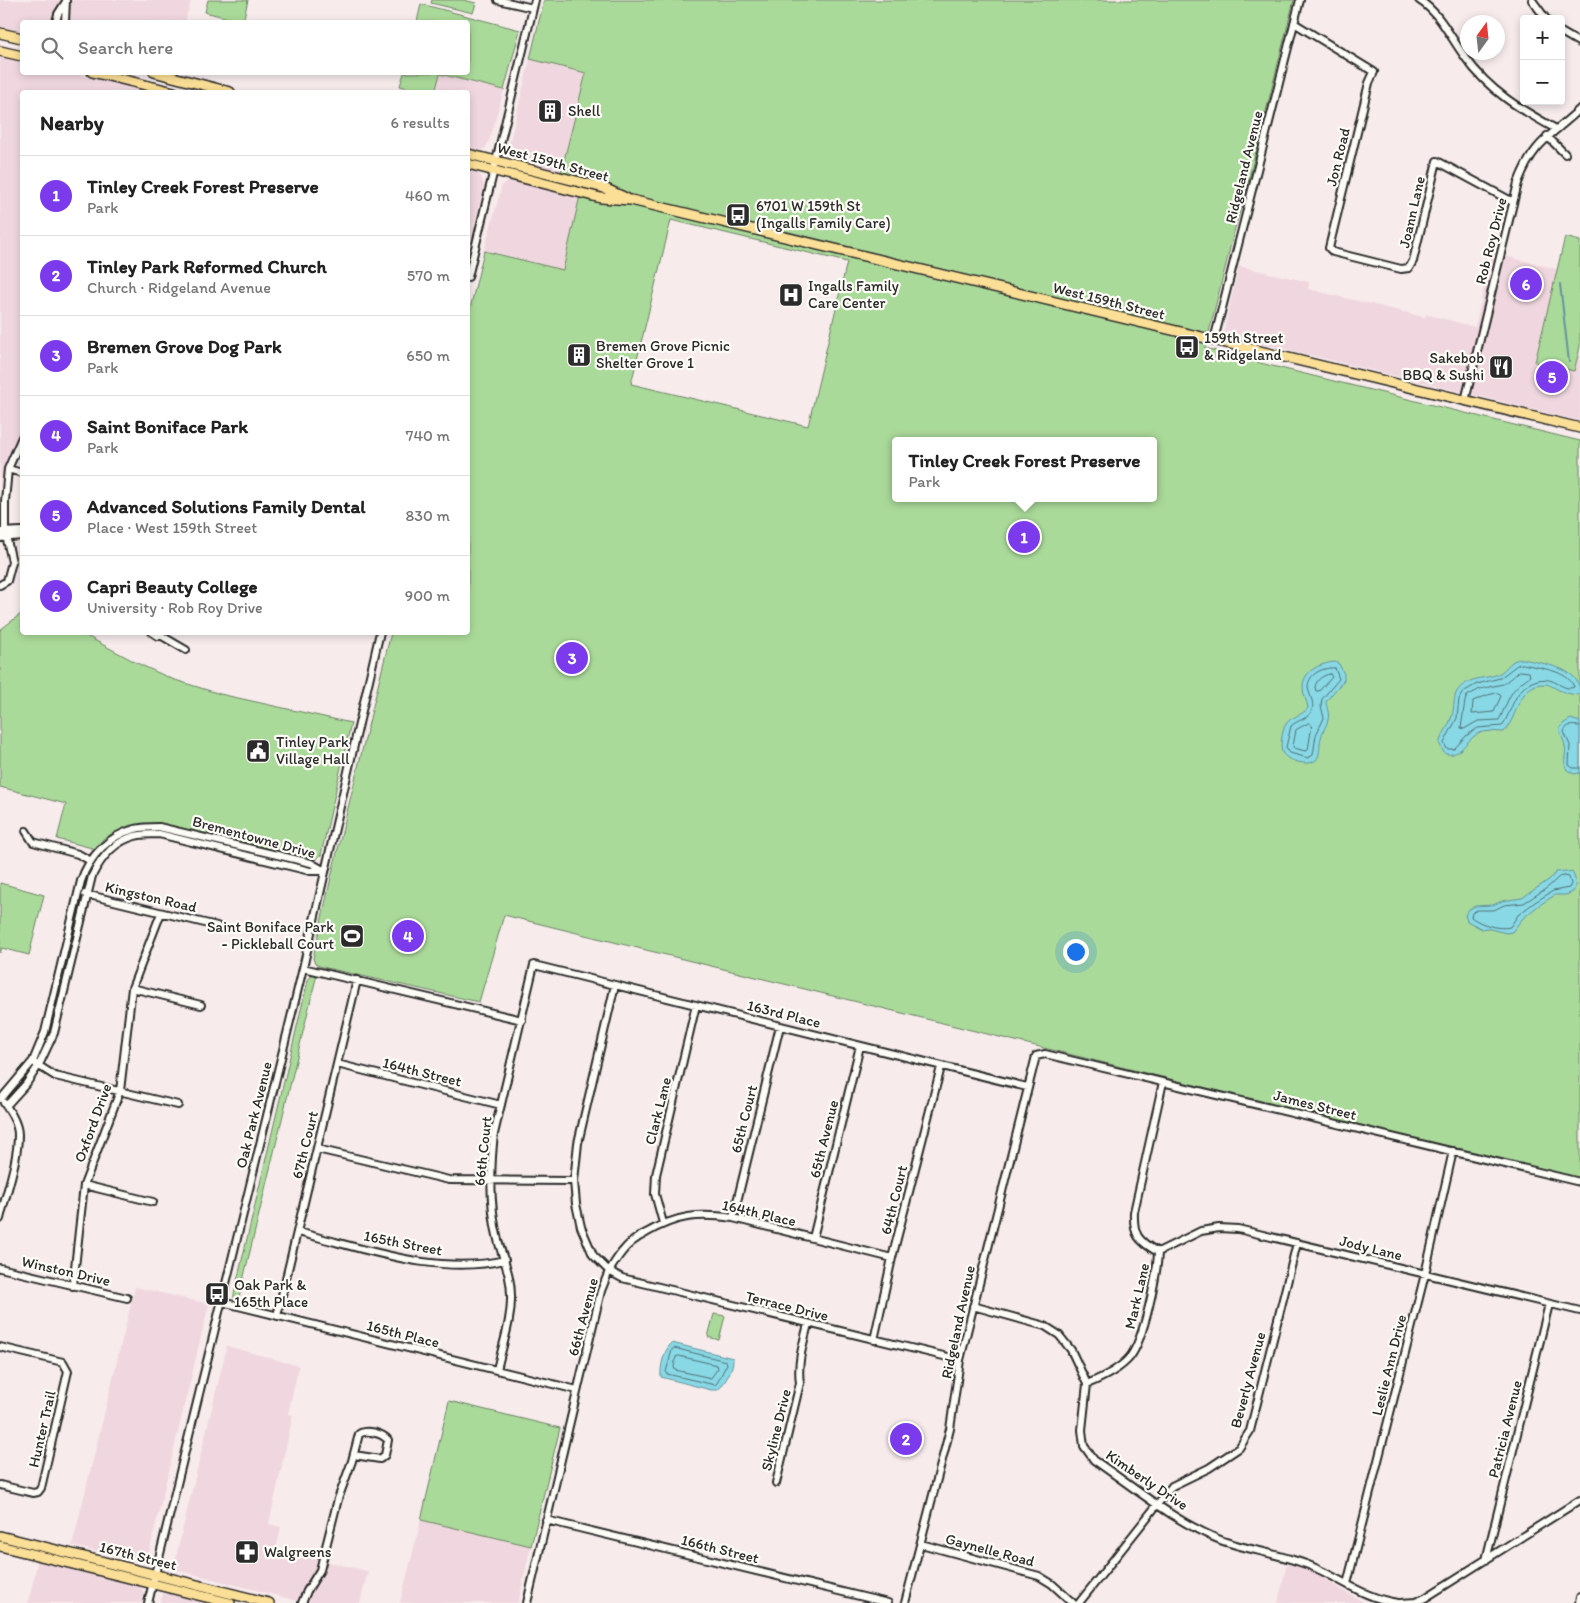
<!DOCTYPE html>
<meta charset="utf-8">
<style>
:root{--surface:#fff;--page:#f6f6f6;--text:#222;--muted:#767676;--line:#e0e0e0;--accent:#7c3aed}
body{margin:0;font-family:Itim,sans-serif;background:var(--page);color:var(--text)}
.controls{position:absolute;right:15px;top:15px;display:grid;overflow:hidden;border-radius:5px;box-shadow:0 2px 8px #0003}
.controls button{width:45px;height:45px;display:grid;place-items:center;padding:0;border:0;border-bottom:1px solid var(--line);background:var(--surface);color:var(--text);font:25px sans-serif}
.compass{position:absolute;left:1460px;top:15px;width:45px;height:45px;border-radius:50%;background:var(--surface);box-shadow:0 2px 8px #0003;rotate:15deg}
.you{position:absolute;left:1075px;top:951px;width:18px;height:18px;margin:-12px;border:4px solid #fff;border-radius:50%;background:#1a73e8;box-shadow:0 0 0 8px #1a73e833}
.badge{display:grid;place-items:center;width:32px;height:32px;border-radius:50%;background:var(--accent);color:#fff;font-size:16px;font-weight:700}
.pin{position:absolute;translate:-50% -50%;border:2px solid #fff;box-shadow:0 1px 5px #0006}
.popup{position:absolute;left:892px;top:437px;width:265px;height:65px;box-sizing:border-box;display:grid;place-content:center;border-radius:5px;background:var(--surface);filter:drop-shadow(0 1px 4px #0005);font-size:16px;white-space:nowrap;color:var(--muted)}
.popup b{font-size:19px;color:var(--text)}
.popup::after{content:'';position:absolute;left:50%;top:100%;margin-left:-10px;border:10px solid transparent;border-top-color:var(--surface)}
.list{margin:0;padding:0;list-style:none}
h2{display:flex;justify-content:space-between;align-items:center;height:65px;margin:0;padding:0 20px;font-size:21px}
h2 small{font-size:16px;font-weight:400;color:var(--muted)}
.list li{display:grid;grid-template-columns:32px 1fr auto;gap:15px;align-items:center;box-sizing:border-box;height:80px;padding:0 20px;border-top:1px solid var(--line)}
.list b{display:block;font-size:19px;white-space:nowrap}
.list p{margin:0;font-size:16px;white-space:nowrap;color:var(--muted)}
.list em{font-size:16px;font-style:normal;color:var(--muted)}
.icon{flex:none;width:28px;height:28px;fill:none;stroke:currentColor;stroke-width:2;stroke-linecap:round;stroke-linejoin:round}
.map{position:relative;flex:none;width:1580px;height:1603px;overflow:hidden}
.search{position:absolute;background:var(--surface);box-shadow:0 2px 8px #0003;left:20px;top:20px;width:450px;height:55px;display:flex;align-items:center;gap:12px;box-sizing:border-box;padding:0 18px;border-radius:5px;color:var(--muted);font-size:19px}
.panel{position:absolute;background:var(--surface);box-shadow:0 2px 8px #0003;left:20px;top:90px;width:450px;height:545px;border-radius:5px}
.map>svg:first-child{display:block}
.built{fill:#f0d7df}
.green{fill:#aada9a;stroke:#6a8262;fill-rule:evenodd}
.water{fill:#88d8e5;stroke:#63939b}
.lines{fill:none;stroke-linecap:round;stroke-linejoin:round}
.shore{stroke:#507075;stroke-width:1}
.stream{stroke:#63939b;stroke-width:2}
.minor-casing{stroke:#2b2b2b;stroke-width:10}
.major-casing{stroke:#2b2b2b;stroke-width:12}
.minor{stroke:#fdfcf7;stroke-width:6}
.major{stroke:#fbdf96;stroke-width:9}
.labels{text-anchor:middle;dominant-baseline:central;stroke-width:4.5;stroke-linejoin:round;paint-order:stroke}
.poi-label{font-size:15px;fill:#2b2b2b;stroke:#fdfcf7;text-anchor:start}
.street-label{font-size:15px;fill:#2b2b2b;stroke:#fdfcf7}
</style>
<div class="map">
<svg width="1580" height="1603" viewBox="0 0 1580 1603">
<rect width="100%" height="100%" fill="#f7ebec"/>
<filter id="ink" filterUnits="userSpaceOnUse"><feTurbulence type="fractalNoise" baseFrequency=".02" numOctaves="2"/><feDisplacementMap in="SourceGraphic" scale="10" xChannelSelector="R" yChannelSelector="G"/><feConvolveMatrix kernelMatrix="1 2 1 2 8 2 1 2 1" color-interpolation-filters="sRGB"/></filter>
<g filter="url(#ink)">
<!-- built -->
<path class="built" d="M0 0H191L185 22H22V33L0 27Z
M0 55 22 61V72L72 73 155 92H22V427L18 434 6 462 0 489V523Z
M530 59 586 73 561 172 518 162 513 160 508 155V149Z
M440 74 504 90 489 141 485 149 476 151 468 149V92H435Z
M468 168 477 170 480 174 484 186 468 249Z
M512 181 580 196 563 270 484 251 502 185 506 182Z
M1492 253 1557 269 1535 362 1574 371 1580 347V421L1223 334 1239 266 1309 282 1308 289 1425 317 1426 314 1475 327Z
M135 1287 209 1304 147 1560 144 1562 72 1546Z
M227 1346 299 1366 288 1414 293 1415 269 1524 281 1527 276 1550 368 1571 360 1603H306L173 1569Z
M421 1520 531 1546 518 1603H400Z
M38 1560 138 1585 142 1589 144 1594 142 1603H28Z
M1287 1563 1307 1569 1365 1603H1278Z
M171 1592 209 1603H160L163 1594Z"/>
<!-- green -->
<path class="green" d="M208 0H248L243 22 205 12Z
M432 0H463L476 3 473 13 431 3Z
M544 0H1294L1247 187 1235 228 1205 348 1268 365 1580 441V1180L504 915 479 1002 322 967 315 964 313 958 332 873 391 633 468 632V317L484 251 563 270 584 178 561 172 586 73 530 59ZM671 220 847 262 808 426 631 384ZM895 441H1153V498H895Z
M421 4 520 30 504 90 440 74 435 92H424L400 86 404 73 468 72V22H417Z
M1565 237 1580 241V347L1574 371 1535 362Z
M22 613V632L81 633 141 665 172 679 220 694 351 723 321 855 315 860 161 823 130 825 103 839 96 849 57 839 66 804 0 787V630Z
M0 883 44 895 29 955 2 948 0 953Z
M313 974H317L238 1301 234 1298V1294L308 980Z
M714 1314 725 1316 719 1340 708 1337Z
M449 1401 560 1428 531 1546 421 1520Z"/>
<!-- water -->
<path class="water" d="M1524 659C1542 664 1580 667 1580 692L1577 695C1571 694 1565 693 1559 690 1554 688 1550 684 1545 684 1518 683 1518 717 1504 732 1496 732 1488 730 1480 733 1466 738 1460 760 1444 753L1439 743C1442 735 1448 728 1451 719 1457 703 1449 692 1468 682 1478 677 1489 678 1498 674 1509 669 1509 658 1524 659Z
M1335 662 1339 664 1344 674V680L1326 701C1326 707 1330 713 1328 720 1327 726 1322 731 1321 738 1319 744 1321 755 1316 760 1309 767 1288 761 1283 754 1279 748 1282 730 1286 724 1291 716 1302 716 1308 708 1307 701 1303 694 1303 688 1302 671 1321 663 1335 662Z
M1571 719 1580 722V773L1574 774 1567 770C1562 761 1567 755 1565 746 1563 733 1551 729 1571 719Z
M1565 871 1572 872C1576 879 1577 884 1573 892L1566 895H1555L1538 906 1522 919 1512 932 1506 933 1486 928 1482 929 1467 921 1465 915 1468 910 1475 906 1493 905 1502 901 1522 898 1550 879 1556 872Z
M672 1343 733 1358C734 1368 725 1383 718 1390H711L661 1377C660 1367 664 1349 672 1343Z"/>
<g class="lines">
<!-- shore -->
<path class="shore" d="M1523 664C1539 668 1568 670 1574 687 1561 693 1554 671 1530 683 1513 692 1512 712 1502 726L1478 728 1466 736 1454 749H1447L1444 743 1457 718 1459 699 1463 692 1477 684 1500 678 1517 665Z
M1335 668 1339 679 1322 699 1321 706 1324 718 1316 735 1313 755 1308 758 1290 753 1286 747 1291 726C1297 720 1309 719 1312 710 1315 701 1308 694 1308 686 1309 673 1324 667 1335 668Z
M1520 671 1529 672 1530 676C1508 691 1510 698 1499 720L1478 721 1464 729 1461 728 1465 701 1467 696 1480 689 1503 684Z
M1330 674 1332 677 1319 691H1316L1315 687C1316 680 1323 675 1330 674Z
M1498 693 1501 696 1494 712 1472 714 1473 701 1488 695Z
M1309 723 1312 725 1308 750 1305 751 1294 748 1293 746 1296 730Z
M1580 726C1573 726 1567 723 1564 732L1570 745 1569 765 1573 768H1580
M1565 876 1569 877 1571 884 1569 888 1553 891 1535 902 1518 915 1510 927C1498 930 1480 924 1471 917L1472 913 1477 910H1494L1504 905 1524 903 1547 888 1559 877Z
M674 1348 726 1361 727 1364 717 1383 715 1385 667 1374 666 1372 672 1350Z
M679 1356 717 1365 718 1368 711 1378 675 1370 674 1367 676 1357Z"/>
<!-- stream -->
<path class="stream" d="M1560 284 1569 362"/>
<defs>
<path id="minor" d="M498 0 533 8
M1419 0C1441 14 1450 37 1465 57 1490 92 1520 109 1556 129
M1532 0 1546 19
M56 22 58 14 65 3
M65 22 66 0
M1294 23 1374 72 1369 83 1329 248 1333 252 1401 269 1409 268 1413 261 1437 161 1513 202
M1561 32 1580 43
M1547 136 1565 154
M468 277 535 0
M1214 340 1300 0
M1465 401 1518 183C1533 142 1551 136 1580 109
M8 469 22 473
M0 532 22 531
M0 538 22 536
M0 585 7 581 12 562 5 531V501L8 469 22 437
M152 632 158 636H162V634
M162 636 186 650
M26 831 33 842 78 854 91 861
M85 894 217 926
M303 968 522 1020
M132 988 201 1005
M36 1064 55 1076 178 1105
M337 1064 501 1105
M1 1099 33 1061 45 1032 81 881C89 856 110 835 135 829 143 827 151 827 159 827L311 863 325 871
M6 1106 26 1084 39 1065 54 1033 92 876C101 858 115 841 135 836 142 834 151 834 159 834L310 871H325
M317 1149 449 1180 574 1181
M84 1185 153 1202
M733 1218 780 1026
M0 1219C6 1193 18 1161 18 1135 18 1124 10 1111 4 1103
M663 1223 655 1194 656 1175 696 1005
M297 1232C364 1248 435 1276 505 1260
M813 1238 860 1046
M1158 1252 1201 1231 1219 1228 1238 1229 1580 1311
M892 1258 733 1218C699 1213 677 1215 646 1233 638 1237 628 1244 622 1252 617 1258 613 1265 609 1271L622 1278 960 1360
M0 1268 127 1298
M73 1286 84 1185 120 1091 132 988 161 913
M222 1302 577 1390
M973 1306 1045 1326 1059 1335 1071 1350 1087 1384 1082 1430 1084 1446 1094 1460C1135 1488 1176 1523 1223 1541 1252 1551 1282 1554 1311 1566 1342 1579 1363 1598 1398 1603
M277 1316 357 980
M874 1340 892 1258 941 1067
M0 1347 63 1362 68 1371 41 1488 38 1492 33 1493 0 1485
M497 1370C502 1346 512 1320 511 1295 511 1275 503 1259 498 1240 489 1205 490 1170 494 1134L534 965 1027 1087
M1087 1384C1102 1378 1119 1370 1130 1357 1144 1339 1157 1276 1158 1252 1138 1241 1133 1235 1134 1212L1163 1082
M776 1483 800 1383C797 1363 803 1344 808 1324
M546 1520 888 1603
M921 1544 1039 1576 1052 1584 1073 1603
M1486 1560 1549 1304
M1347 1584 1425 1274 1453 1151
M148 1603 303 968 380 632
M302 1603 307 1591 320 1570 338 1499 352 1461 359 1434C366 1429 382 1433 388 1440L385 1455 380 1459 354 1455
M527 1603 601 1291 609 1271 593 1255 581 1227 576 1204 574 1181 578 1143 615 985
M905 1603 950 1429 960 1360 1036 1056 1045 1054 1580 1182
M1079 1603 1172 1486 1209 1468 1239 1448 1250 1431 1297 1243
M1400 1603 1416 1602 1425 1598 1580 1500
M1579 1603 1580 1597"/>
<path id="major" d="M0 33 22 38
M0 51 22 56
M92 72 174 92
M154 72 230 92
M468 154 604 188 626 198
M468 164 601 198 631 200 1580 428
M0 1536 269 1603
M0 1546 230 1603"/>
</defs>
<!-- minor casing -->
<use href="#minor" class="minor-casing"/>
<!-- major casing -->
<use href="#major" class="major-casing"/>
<!-- minor -->
<use href="#minor" class="minor"/>
<!-- major -->
<use href="#major" class="major"/>
</g>
</g>
<!-- icons -->
<defs>
<symbol id="building-square" viewBox="-11 -11 22 22"><rect x="-9" y="-9" width="18" height="18" rx="4" fill="#2b2b2b" stroke="#fdfcf7"/><path d="M-4-6H4V6H1V3H-1V6H-4ZM-2.5-4.3h1.7v1.8h-1.7ZM.8-4.3h1.7v1.8H.8ZM-2.5-1h1.7V.8h-1.7ZM.8-1h1.7V.8H.8Z" fill="#fff"/></symbol>
<symbol id="bus-square" viewBox="-11 -11 22 22"><rect x="-9" y="-9" width="18" height="18" rx="4" fill="#2b2b2b" stroke="#fdfcf7"/><path d="M-5-6H5V4H4V6H2V4H-2V6H-4V4H-5ZM-3.5-4V0h7V-4ZM-3.5 1.2v1.5H-2V1.2ZM2 1.2v1.5H3.5V1.2Z" fill="#fff"/></symbol>
<symbol id="hospital-square" viewBox="-11 -11 22 22"><rect x="-9" y="-9" width="18" height="18" rx="4" fill="#2b2b2b" stroke="#fdfcf7"/><path d="M-5-5h3v3.5h4V-5h3V5h-3V1.5h-4V5h-3Z" fill="#fff"/></symbol>
<symbol id="restaurant-square" viewBox="-11 -11 22 22"><rect x="-9" y="-9" width="18" height="18" rx="4" fill="#2b2b2b" stroke="#fdfcf7"/><path d="M-5-6h1v4h1v-4h1v4h1v-4h1v5L-1.5 .5V6h-2V.5L-5-1ZM5-6V6H3V1.5H1.5Q1.5-4 5-6Z" fill="#fff"/></symbol>
<symbol id="civic-square" viewBox="-11 -11 22 22"><rect x="-9" y="-9" width="18" height="18" rx="4" fill="#2b2b2b" stroke="#fdfcf7"/><path d="M-.6-6.5H3V-4.5H.6V-3L4-1V1h2V6H-6V1h2V-1L-.6-3ZM-1.2 2.5V6h2.4V2.5Z" fill="#fff"/></symbol>
<symbol id="stadium-square" viewBox="-11 -11 22 22"><rect x="-9" y="-9" width="18" height="18" rx="4" fill="#2b2b2b" stroke="#fdfcf7"/><path d="M0-5a6.5 5 0 1 0 0 10a6.5 5 0 1 0 0-10ZM-3.5-1.8h7v3.6h-7Z" fill="#fff"/></symbol>
<symbol id="pharmacy-square" viewBox="-11 -11 22 22"><rect x="-9" y="-9" width="18" height="18" rx="4" fill="#2b2b2b" stroke="#fdfcf7"/><path d="M-2-6h4v4h4v4h-4v4h-4v-4h-4v-4h4Z" fill="#fff"/></symbol>
</defs>
<g fill-rule="evenodd">
<use href="#building-square" x="536" y="97" width="28" height="28"/>
<use href="#bus-square" x="724" y="201" width="28" height="28"/>
<use href="#hospital-square" x="777" y="281" width="28" height="28"/>
<use href="#bus-square" x="1173" y="333" width="28" height="28"/>
<use href="#building-square" x="565" y="341" width="28" height="28"/>
<use href="#restaurant-square" x="1487" y="353" width="28" height="28"/>
<use href="#civic-square" x="244" y="737" width="28" height="28"/>
<use href="#stadium-square" x="338" y="922" width="28" height="28"/>
<use href="#bus-square" x="203" y="1280" width="28" height="28"/>
<use href="#pharmacy-square" x="233" y="1538" width="28" height="28"/>
</g>
<g class="labels">
<!-- poi labels -->
<g class="poi-label">
<text x="568" y="111">Shell</text>
<text x="756" y="206">6701 W 159th St<tspan x="756" dy="17">(Ingalls Family Care)</tspan></text>
<text x="808" y="286">Ingalls Family<tspan x="808" dy="17">Care Center</tspan></text>
<text x="1204" y="338">159th Street<tspan x="1204" dy="17">&amp; Ridgeland</tspan></text>
<text x="596" y="346">Bremen Grove Picnic<tspan x="596" dy="17">Shelter Grove 1</tspan></text>
<text x="1484" y="358" text-anchor="end">Sakebob<tspan x="1484" dy="17">BBQ &amp; Sushi</tspan></text>
<text x="276" y="742">Tinley Park<tspan x="276" dy="17">Village Hall</tspan></text>
<text x="334" y="927" text-anchor="end">Saint Boniface Park<tspan x="334" dy="17">- Pickleball Court</tspan></text>
<text x="234" y="1285">Oak Park &amp;<tspan x="234" dy="17">165th Place</tspan></text>
<text x="264" y="1552">Walgreens</text>
</g>
<!-- street labels -->
<g class="street-label">
<text transform="translate(1338 157) rotate(-76)">Jon Road</text>
<text transform="translate(553 162) rotate(15)">West 159th Street</text>
<text transform="translate(1244 167) rotate(-76)">Ridgeland Avenue</text>
<text transform="translate(1412 212) rotate(-77)">Joann Lane</text>
<text transform="translate(1491 241) rotate(-76)">Rob Roy Drive</text>
<text transform="translate(1109 301) rotate(14)">West 159th Street</text>
<text transform="translate(254 837) rotate(15)">Brementowne Drive</text>
<text transform="translate(151 897) rotate(13)">Kingston Road</text>
<text transform="translate(784 1014) rotate(14)">163rd Place</text>
<text transform="translate(422 1072) rotate(14)">164th Street</text>
<text transform="translate(1315 1105) rotate(14)">James Street</text>
<text transform="translate(658 1111) rotate(-76)">Clark Lane</text>
<text transform="translate(254 1115) rotate(-76)">Oak Park Avenue</text>
<text transform="translate(744 1119) rotate(-76)">65th Court</text>
<text transform="translate(93 1123) rotate(-70)">Oxford Drive</text>
<text transform="translate(824 1139) rotate(-76)">65th Avenue</text>
<text transform="translate(305 1145) rotate(-76)">67th Court</text>
<text transform="translate(483 1151) rotate(-84)">66th Court</text>
<text transform="translate(894 1200) rotate(-76)">64th Court</text>
<text transform="translate(759 1213) rotate(13)">164th Place</text>
<text transform="translate(403 1243) rotate(11)">165th Street</text>
<text transform="translate(1371 1248) rotate(14)">Jody Lane</text>
<text transform="translate(66 1271) rotate(13)">Winston Drive</text>
<text transform="translate(1137 1296) rotate(-77)">Mark Lane</text>
<text transform="translate(787 1306) rotate(14)">Terrace Drive</text>
<text transform="translate(583 1317) rotate(-75)">66th Avenue</text>
<text transform="translate(958 1322) rotate(-78)">Ridgeland Avenue</text>
<text transform="translate(403 1334) rotate(14)">165th Place</text>
<text transform="translate(1389 1365) rotate(-76)">Leslie Ann Drive</text>
<text transform="translate(1248 1380) rotate(-75)">Beverly Avenue</text>
<text transform="translate(42 1429) rotate(-77)">Hunter Trail</text>
<text transform="translate(1505 1429) rotate(-76)">Patricia Avenue</text>
<text transform="translate(776 1430) rotate(-76)">Skyline Drive</text>
<text transform="translate(1147 1480) rotate(34)">Kimberly Drive</text>
<text transform="translate(720 1549) rotate(14)">166th Street</text>
<text transform="translate(990 1550) rotate(15)">Gaynelle Road</text>
<text transform="translate(138 1556) rotate(14)">167th Street</text>
</g>
</g>
</svg>
<div class="controls">
<button>+</button>
<button>−</button>
</div>
<svg class="compass" viewBox="-18 -18 36 36"><path d="M0-13l5 13h-10z" fill="#e53935"/><path d="M0 13l5-13h-10z" fill="#767676"/></svg>
<div class="you"></div>
<div class="pin badge" style="left:1024px;top:537px">1</div>
<div class="popup"><b>Tinley Creek Forest Preserve</b>Park</div>
<div class="pin badge" style="left:906px;top:1439px">2</div>
<div class="pin badge" style="left:572px;top:658px">3</div>
<div class="pin badge" style="left:408px;top:936px">4</div>
<div class="pin badge" style="left:1552px;top:377px">5</div>
<div class="pin badge" style="left:1526px;top:284px">6</div>
<div class="search"><svg class="icon" aria-label="search" viewBox="0 0 24 24"><circle cx="10" cy="10" r="6"/><path d="M15 15l6 6"/></svg>Search here</div>
<section class="panel">
<h2>Nearby<small>6 results</small></h2>
<ul class="list">
<li><span class="badge">1</span><div><b>Tinley Creek Forest Preserve</b><p>Park</p></div><em>460 m</em></li>
<li><span class="badge">2</span><div><b>Tinley Park Reformed Church</b><p>Church · Ridgeland Avenue</p></div><em>570 m</em></li>
<li><span class="badge">3</span><div><b>Bremen Grove Dog Park</b><p>Park</p></div><em>650 m</em></li>
<li><span class="badge">4</span><div><b>Saint Boniface Park</b><p>Park</p></div><em>740 m</em></li>
<li><span class="badge">5</span><div><b>Advanced Solutions Family Dental</b><p>Place · West 159th Street</p></div><em>830 m</em></li>
<li><span class="badge">6</span><div><b>Capri Beauty College</b><p>University · Rob Roy Drive</p></div><em>900 m</em></li>
</ul>
</section>
</div>
